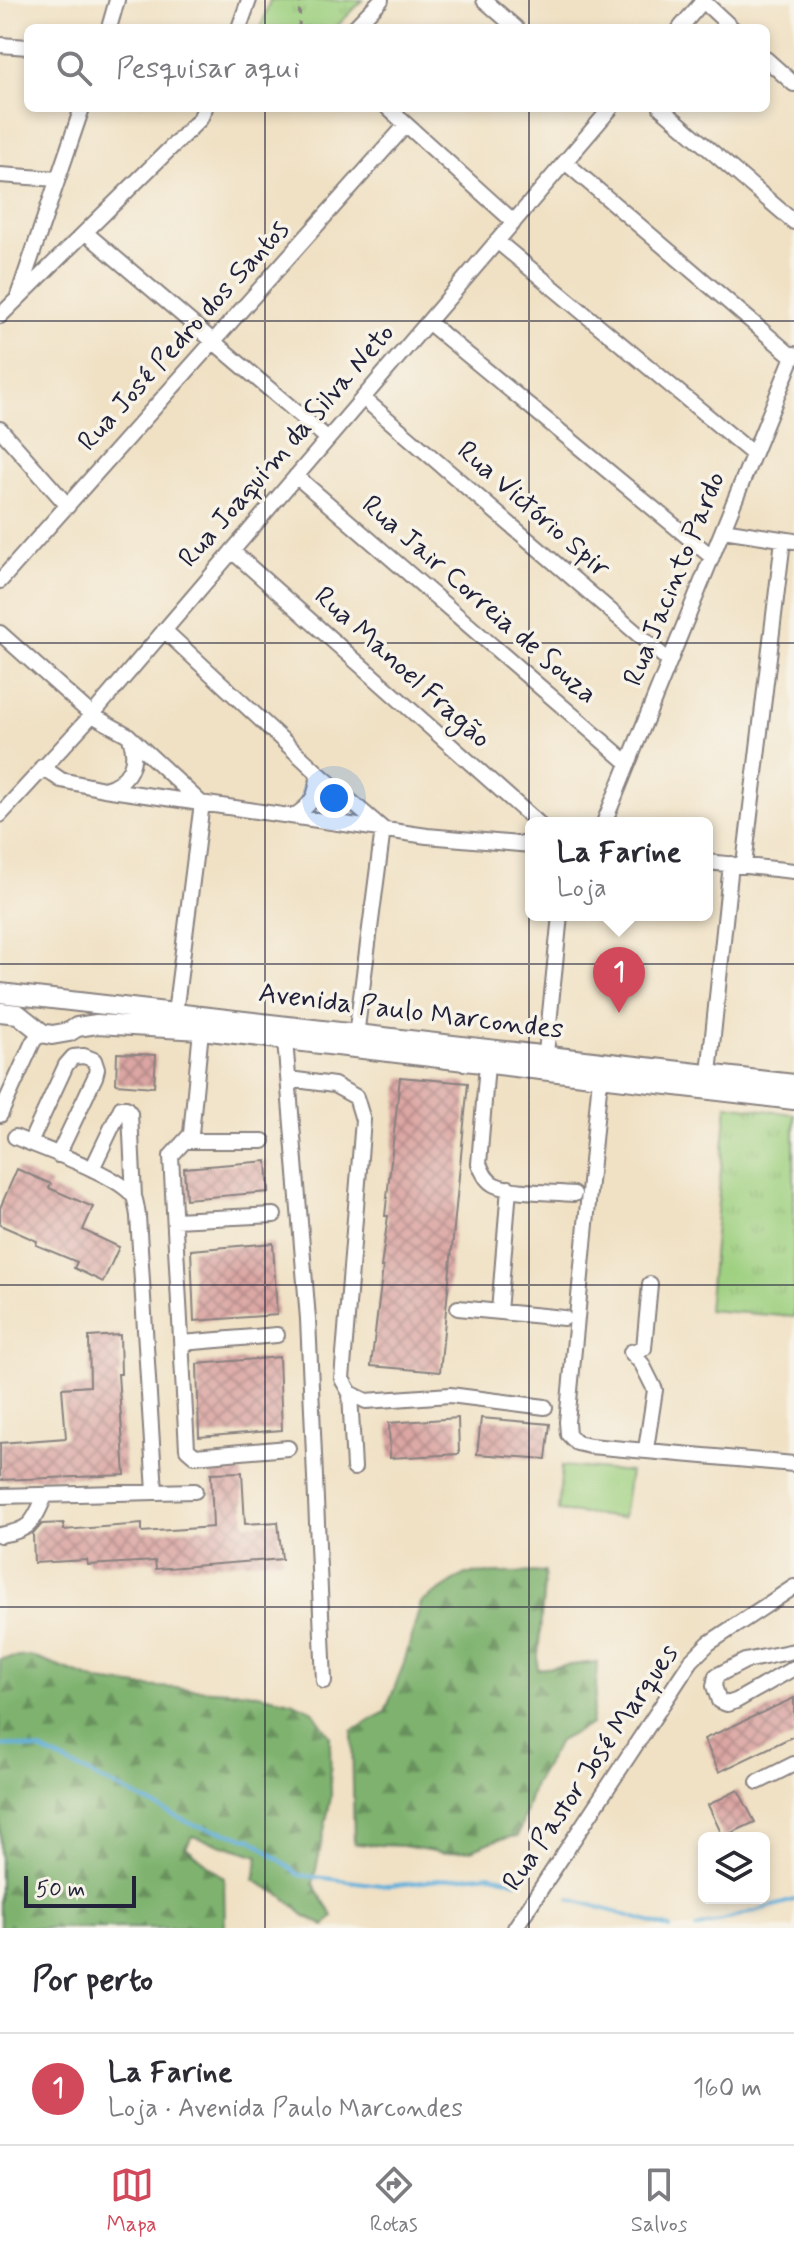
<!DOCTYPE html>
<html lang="pt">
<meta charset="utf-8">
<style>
:root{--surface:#fff;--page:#f7f7f7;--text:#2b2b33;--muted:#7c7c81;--line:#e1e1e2;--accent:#d1495b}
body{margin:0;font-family:Mynerve,sans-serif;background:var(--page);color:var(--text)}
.controls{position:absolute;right:24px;bottom:24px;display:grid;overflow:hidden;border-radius:12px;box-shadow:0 4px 12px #0003}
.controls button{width:72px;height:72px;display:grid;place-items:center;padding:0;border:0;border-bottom:2px solid var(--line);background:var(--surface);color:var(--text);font:40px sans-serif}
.scale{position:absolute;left:24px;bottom:20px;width:112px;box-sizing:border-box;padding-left:8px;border:4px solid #22223b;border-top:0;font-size:22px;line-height:28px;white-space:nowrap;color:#22223b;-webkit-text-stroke:6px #f7f3e8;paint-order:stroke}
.you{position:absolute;left:334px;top:798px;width:28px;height:28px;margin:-20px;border:6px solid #fff;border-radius:50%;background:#1a73e8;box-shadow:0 0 0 12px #1a73e833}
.badge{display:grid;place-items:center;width:52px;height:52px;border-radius:50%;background:var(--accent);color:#fff;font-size:26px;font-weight:700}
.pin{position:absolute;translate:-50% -66px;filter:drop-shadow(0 2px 4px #0008)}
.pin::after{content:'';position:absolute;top:42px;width:28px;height:24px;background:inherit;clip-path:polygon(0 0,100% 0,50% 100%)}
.popup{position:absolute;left:525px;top:817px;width:188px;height:104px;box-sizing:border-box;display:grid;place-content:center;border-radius:12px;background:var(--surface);filter:drop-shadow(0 2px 6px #0005);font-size:26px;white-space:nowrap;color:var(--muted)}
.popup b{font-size:30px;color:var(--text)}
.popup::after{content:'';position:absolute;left:50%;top:100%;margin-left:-16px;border:16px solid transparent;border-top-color:var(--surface)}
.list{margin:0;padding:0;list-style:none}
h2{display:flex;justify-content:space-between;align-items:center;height:104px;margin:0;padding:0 32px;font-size:34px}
h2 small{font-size:26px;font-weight:400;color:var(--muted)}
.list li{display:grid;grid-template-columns:52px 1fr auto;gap:24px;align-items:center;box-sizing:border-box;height:112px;padding:0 32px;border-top:2px solid var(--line)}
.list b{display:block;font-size:30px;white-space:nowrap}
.list p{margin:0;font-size:26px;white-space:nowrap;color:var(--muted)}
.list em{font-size:26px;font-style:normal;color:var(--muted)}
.icon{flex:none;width:44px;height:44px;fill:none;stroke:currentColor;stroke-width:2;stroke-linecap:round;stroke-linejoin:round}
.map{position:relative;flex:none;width:794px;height:1928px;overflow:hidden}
.search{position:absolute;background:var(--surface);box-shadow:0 4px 12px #0003;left:24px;right:24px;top:24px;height:88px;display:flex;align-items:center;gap:20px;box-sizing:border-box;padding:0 28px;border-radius:12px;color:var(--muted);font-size:30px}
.sheet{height:216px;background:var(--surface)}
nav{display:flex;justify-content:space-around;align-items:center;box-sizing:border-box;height:112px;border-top:2px solid var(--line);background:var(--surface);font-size:22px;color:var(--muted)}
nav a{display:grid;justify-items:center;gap:4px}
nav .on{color:var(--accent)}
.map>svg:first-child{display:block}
.grass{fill:url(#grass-tufts);stroke:#60795e;stroke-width:2}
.forest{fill:url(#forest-firs);stroke:#506a54;stroke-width:2}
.garden{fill:#9ed080;stroke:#60795e;stroke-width:2}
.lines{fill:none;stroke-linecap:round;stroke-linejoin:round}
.stream{stroke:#60aeda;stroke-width:4}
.building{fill:url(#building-cross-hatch)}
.minor-casing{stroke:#898280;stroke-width:18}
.tertiary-casing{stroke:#898280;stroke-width:22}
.path{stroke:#898280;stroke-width:3;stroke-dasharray:6 6;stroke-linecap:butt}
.minor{stroke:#fff;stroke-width:14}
.tertiary{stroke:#fff;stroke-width:18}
.grid{fill:none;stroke:#22223b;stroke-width:2;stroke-opacity:0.55}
.labels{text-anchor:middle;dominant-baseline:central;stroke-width:7;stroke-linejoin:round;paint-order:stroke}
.street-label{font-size:28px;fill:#22223b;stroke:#f7f3e8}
</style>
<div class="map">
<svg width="794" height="1928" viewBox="0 0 794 1928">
<defs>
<pattern id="grass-tufts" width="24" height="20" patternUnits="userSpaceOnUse" patternTransform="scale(2)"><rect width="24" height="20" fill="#9ed080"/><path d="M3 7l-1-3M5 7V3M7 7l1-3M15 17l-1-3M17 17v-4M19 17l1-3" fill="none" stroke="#88b270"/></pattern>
<pattern id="forest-firs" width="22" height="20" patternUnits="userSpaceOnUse" patternTransform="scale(2)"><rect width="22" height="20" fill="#7eb26e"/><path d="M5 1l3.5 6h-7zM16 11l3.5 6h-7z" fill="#67905c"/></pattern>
<pattern id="building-cross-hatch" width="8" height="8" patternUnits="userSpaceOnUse" patternTransform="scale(2)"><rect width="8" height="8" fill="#dba6a3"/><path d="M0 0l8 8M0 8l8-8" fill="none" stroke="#b18786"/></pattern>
</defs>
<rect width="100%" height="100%" fill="#f7f3e8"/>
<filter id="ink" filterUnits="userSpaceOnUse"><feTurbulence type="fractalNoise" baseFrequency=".0125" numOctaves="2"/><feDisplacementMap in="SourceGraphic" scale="16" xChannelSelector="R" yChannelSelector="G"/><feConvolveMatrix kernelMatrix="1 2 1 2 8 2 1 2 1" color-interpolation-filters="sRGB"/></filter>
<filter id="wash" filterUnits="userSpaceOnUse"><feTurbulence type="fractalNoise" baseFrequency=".006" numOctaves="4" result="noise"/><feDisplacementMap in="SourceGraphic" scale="32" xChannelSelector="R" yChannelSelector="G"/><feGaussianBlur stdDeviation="1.8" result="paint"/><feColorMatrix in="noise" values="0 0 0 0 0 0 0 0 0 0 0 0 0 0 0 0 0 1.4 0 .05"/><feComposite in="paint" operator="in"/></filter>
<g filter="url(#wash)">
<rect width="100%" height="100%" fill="#f0e1c4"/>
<!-- grass -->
<path class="grass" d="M270 0H363L335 28H261Z
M727 1105 794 1114V1317L708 1310Z"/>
<!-- forest -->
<path class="forest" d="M545 1572 537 1669 597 1662 596 1692 591 1724 559 1741 534 1784 518 1836 499 1839 471 1850 446 1853 403 1846 354 1844 352 1731 385 1712 404 1663 421 1603 465 1574Z
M30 1656 98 1681 140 1686 248 1692 291 1701 312 1710 330 1736 331 1797 313 1884 333 1916 325 1926 305 1916 284 1897 254 1880 259 1856 192 1836 186 1847 224 1878 225 1928H0V1659Z"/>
<!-- garden -->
<path class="garden" d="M562 1466 630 1472 623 1518 558 1511Z"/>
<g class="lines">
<!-- stream -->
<path class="stream" d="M0 1746 12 1745 43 1751 192 1824 252 1839 299 1875 389 1886 489 1874 517 1882
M570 1899 670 1928
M696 1928 794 1900"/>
</g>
<g id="blocks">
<!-- building -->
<path class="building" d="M117 1053 156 1055 154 1087 116 1084Z
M400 1077 468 1083 440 1372 371 1366 383 1267H381L388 1216H385Z
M267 1161 269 1192 186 1199 184 1168Z
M17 1169 51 1184 49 1188 93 1207 83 1230 119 1247 103 1282 74 1268 77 1262 36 1245 37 1241 0 1225V1208Z
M273 1243 277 1315 194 1321 191 1250Z
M120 1335 121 1374H118L125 1475 0 1480V1443L66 1438 62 1388 90 1386 89 1337Z
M279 1357 282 1430 199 1437 197 1364Z
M458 1418 459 1454 390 1458 389 1423Z
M481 1418 550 1424 546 1459 477 1454Z
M242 1472 245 1524 278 1522 282 1559 156 1569 155 1561 88 1565 87 1560 34 1563 33 1534 42 1524 64 1523V1530L142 1524V1532L213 1527 211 1473Z
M794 1698V1736L719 1772 704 1739Z
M738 1790 755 1822 723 1837 708 1805Z"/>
</g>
</g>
<g filter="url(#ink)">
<use href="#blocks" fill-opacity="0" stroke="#898280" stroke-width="2"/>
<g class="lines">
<defs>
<path id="minor" d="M484 0 516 28
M702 0 732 28
M109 28 117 0
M239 28 249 0
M354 28 381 0
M680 28 703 1
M0 45 28 47
M766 59 794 84
M388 108 514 222
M661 108 794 222
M565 162 793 357
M0 175 57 179
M86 233 328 439
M497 241 753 454
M18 296 82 108
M0 316 200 119 205 108
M428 322 712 557
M363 398 669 661
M0 429 68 506
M296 476 628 763
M723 530 794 541
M232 551 538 823
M0 581 406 125
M164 630 318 773 383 829 355 1043
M0 633 92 715 128 735 201 803
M42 767 61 780 104 789 427 836 531 845
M104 789C129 783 139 762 130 738
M0 815 92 715 611 108
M294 816C312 805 318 794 318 773
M604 823 794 354
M707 862 794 871
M744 865 783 540
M175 1013 202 803
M201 1030 191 1134 171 1156 187 1449 195 1456 288 1448
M285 1040 308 1319 324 1681
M545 1063 560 915
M487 1064 479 1164C483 1172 486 1181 495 1185 514 1193 552 1192 574 1194
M600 1078 567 1422 568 1434 577 1443 590 1446 794 1464
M289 1079 334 1085 356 1097 363 1120 342 1379 350 1393 366 1401 450 1395 545 1407
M708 1083 731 864
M0 1115 33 1042 37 1037 47 1034
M15 1137C41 1148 120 1175 134 1197 136 1201 137 1210 138 1216L155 1492
M185 1141H263
M30 1143 66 1065 73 1057 84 1056 94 1060 97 1069 95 1077 58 1155
M92 1169 121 1108H126L130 1113 134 1197
M175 1220 274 1215
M458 1308 564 1318
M499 1312 509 1188
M182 1343 277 1335
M350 1393 354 1468
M646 1449 655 1390 642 1364 631 1352 644 1348 650 1284
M0 1496 195 1491
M0 1535C31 1530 33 1523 45 1496
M794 1651 745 1661 716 1676 714 1686 719 1701 727 1704 736 1701 794 1668
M758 1782 794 1764
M515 1928 691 1661 709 1643 794 1587"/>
<path id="tertiary" d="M0 993 794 1084
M0 1012 18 1014 42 1033 52 1035 69 1032 77 1027 97 1024 201 1030 794 1100"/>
</defs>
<!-- minor casing -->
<use href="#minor" class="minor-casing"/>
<!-- tertiary casing -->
<use href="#tertiary" class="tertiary-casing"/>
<!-- path -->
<path class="path" d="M299 28 300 0"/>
<!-- minor -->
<use href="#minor" class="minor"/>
<!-- tertiary -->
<use href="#tertiary" class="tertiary"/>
</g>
</g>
<!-- grid -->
<path class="grid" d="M265 0V28M529 0V28M265 108V1928M529 108V1928M0 321H794M0 643H794M0 964H794M0 1285H794M0 1607H794"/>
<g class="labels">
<!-- street labels -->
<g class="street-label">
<text transform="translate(184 336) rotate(-48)">Rua José Pedro dos Santos</text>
<text transform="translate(287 446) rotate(-49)">Rua Joaquim da Silva Neto</text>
<text transform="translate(533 510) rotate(41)">Rua Victório Spir</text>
<text transform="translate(675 579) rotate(-68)">Rua Jacinto Pardo</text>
<text transform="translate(479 600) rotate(41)">Rua Jair Correia de Souza</text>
<text transform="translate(402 668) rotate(42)">Rua Manoel Fragão</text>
<text transform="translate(411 1012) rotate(7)">Avenida Paulo Marcondes</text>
<text transform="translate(591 1768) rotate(-56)">Rua Pastor José Marques</text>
</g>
</g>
</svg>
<div class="controls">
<button><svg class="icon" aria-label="layers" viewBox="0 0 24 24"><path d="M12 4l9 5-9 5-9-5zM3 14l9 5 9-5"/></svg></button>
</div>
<div class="scale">50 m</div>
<div class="you"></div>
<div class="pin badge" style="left:619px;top:1013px">1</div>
<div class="popup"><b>La Farine</b>Loja</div>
<div class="search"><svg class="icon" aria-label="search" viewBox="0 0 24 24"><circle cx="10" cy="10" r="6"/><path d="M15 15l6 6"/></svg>Pesquisar aqui</div>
</div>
<section class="sheet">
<h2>Por perto<small></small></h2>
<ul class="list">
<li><span class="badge">1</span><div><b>La Farine</b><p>Loja · Avenida Paulo Marcondes</p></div><em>160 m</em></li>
</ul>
</section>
<nav>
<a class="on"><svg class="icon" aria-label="map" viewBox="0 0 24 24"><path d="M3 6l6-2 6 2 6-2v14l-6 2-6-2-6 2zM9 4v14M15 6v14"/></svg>Mapa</a>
<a><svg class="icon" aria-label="directions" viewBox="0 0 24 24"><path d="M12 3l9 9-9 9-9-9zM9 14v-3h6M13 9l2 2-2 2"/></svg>Rotas</a>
<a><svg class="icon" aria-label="saved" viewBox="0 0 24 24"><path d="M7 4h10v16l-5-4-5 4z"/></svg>Salvos</a>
</nav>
